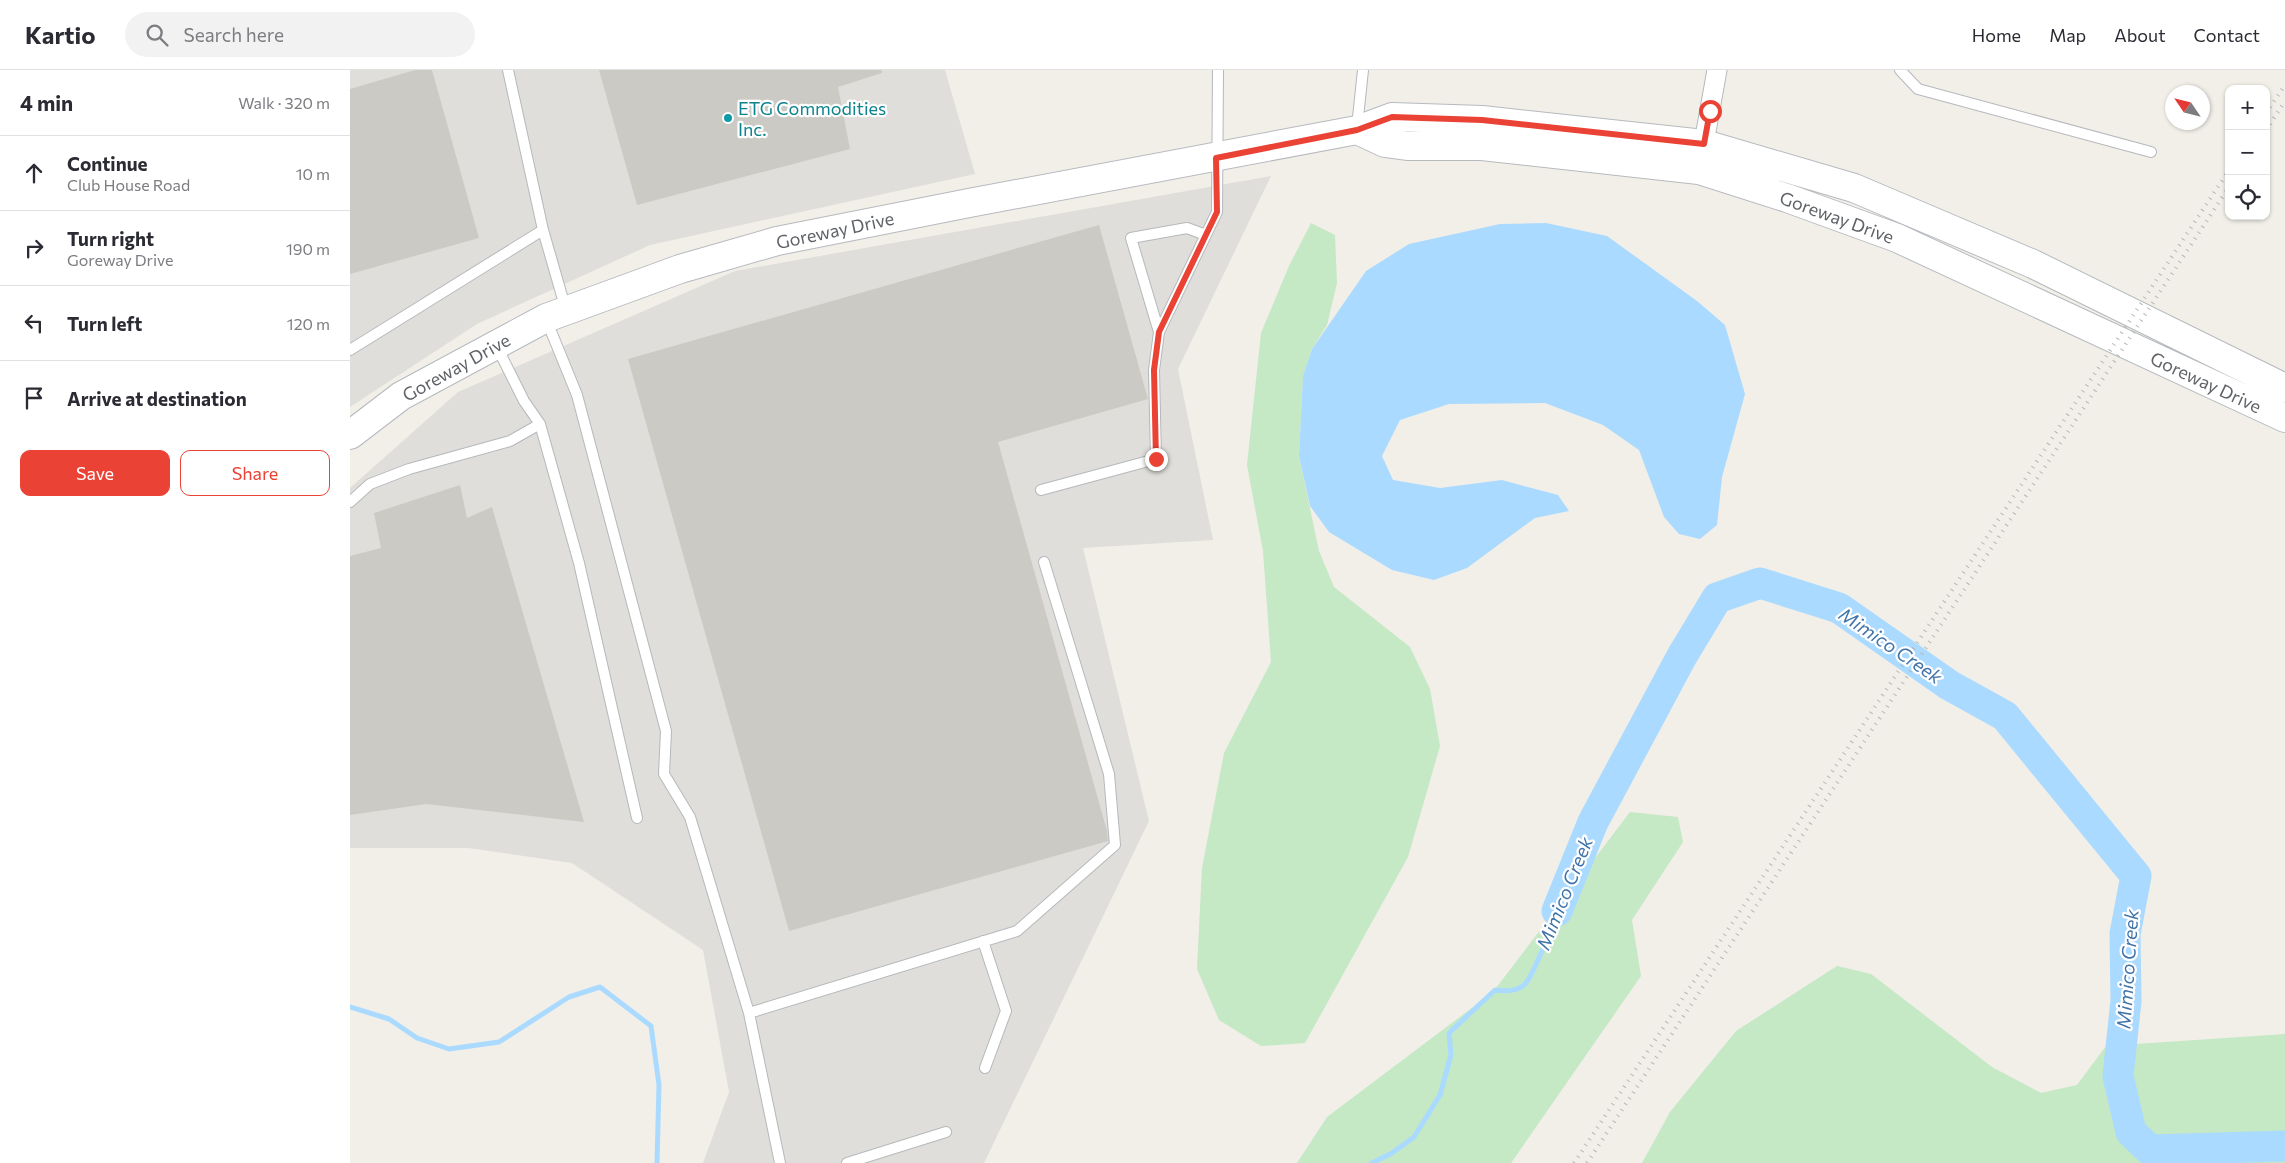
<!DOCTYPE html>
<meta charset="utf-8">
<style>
:root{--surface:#fff;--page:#f2f2f3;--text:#2b2b33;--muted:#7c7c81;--line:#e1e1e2;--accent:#ea4335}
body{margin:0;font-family:Commissioner,sans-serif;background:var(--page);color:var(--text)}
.controls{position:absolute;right:15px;top:15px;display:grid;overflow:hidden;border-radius:10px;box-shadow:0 1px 4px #0004}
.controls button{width:45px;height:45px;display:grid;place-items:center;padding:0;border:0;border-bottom:1px solid var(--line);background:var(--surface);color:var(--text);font:25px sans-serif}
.compass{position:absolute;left:1815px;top:15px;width:45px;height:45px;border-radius:50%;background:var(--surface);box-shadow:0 1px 4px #0004;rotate:305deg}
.stop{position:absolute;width:15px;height:15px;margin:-11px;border:4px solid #ea4335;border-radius:50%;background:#fff}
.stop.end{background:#ea4335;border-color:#fff;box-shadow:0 1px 5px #0008}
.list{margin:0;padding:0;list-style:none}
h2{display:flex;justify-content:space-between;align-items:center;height:65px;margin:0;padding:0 20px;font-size:21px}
h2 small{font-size:16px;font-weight:400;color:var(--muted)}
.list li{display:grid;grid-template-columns:32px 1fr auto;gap:15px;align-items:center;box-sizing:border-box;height:75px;padding:0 20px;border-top:1px solid var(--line)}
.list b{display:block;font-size:19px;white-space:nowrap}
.list p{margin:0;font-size:16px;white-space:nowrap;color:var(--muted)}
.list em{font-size:16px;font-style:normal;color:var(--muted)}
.actions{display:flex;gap:10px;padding:15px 20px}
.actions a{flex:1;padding:11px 0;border:1px solid var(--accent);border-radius:10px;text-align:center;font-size:18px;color:var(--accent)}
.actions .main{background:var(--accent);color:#fff}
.icon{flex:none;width:28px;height:28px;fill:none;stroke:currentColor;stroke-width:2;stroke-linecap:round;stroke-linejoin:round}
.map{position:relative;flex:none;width:1935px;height:1093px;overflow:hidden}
header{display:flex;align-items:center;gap:30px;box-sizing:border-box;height:70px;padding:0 25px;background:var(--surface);border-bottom:1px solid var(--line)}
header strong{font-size:24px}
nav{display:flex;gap:28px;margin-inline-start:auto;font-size:18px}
.search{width:350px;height:45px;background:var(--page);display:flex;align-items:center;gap:12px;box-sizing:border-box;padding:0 18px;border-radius:28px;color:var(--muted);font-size:19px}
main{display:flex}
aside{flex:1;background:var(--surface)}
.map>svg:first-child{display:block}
.industrial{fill:#e0deda}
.green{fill:#c5e8c5}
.water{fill:#aadaff}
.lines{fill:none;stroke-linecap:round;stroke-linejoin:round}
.stream{stroke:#aadaff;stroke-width:5}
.river{stroke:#aadaff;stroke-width:31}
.building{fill:#cccac5}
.lane-casing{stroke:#b5b8bc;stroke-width:12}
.street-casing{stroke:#b5b8bc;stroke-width:21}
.secondary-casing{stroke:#b6babf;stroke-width:30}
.lane{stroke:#fff;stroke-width:10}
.street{stroke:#fff;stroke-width:19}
.secondary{stroke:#fff;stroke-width:28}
.rail{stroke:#b6b7b8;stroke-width:4;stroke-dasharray:1 6;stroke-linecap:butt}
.route{stroke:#ea4335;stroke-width:6}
.culture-dot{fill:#0f9aa8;stroke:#fff;stroke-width:2}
.labels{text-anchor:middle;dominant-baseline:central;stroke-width:4.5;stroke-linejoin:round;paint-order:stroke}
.culture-label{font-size:18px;fill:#0d838f;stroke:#fff;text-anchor:start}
.street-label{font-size:18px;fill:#5f6368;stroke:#fff}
.water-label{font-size:19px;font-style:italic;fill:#4174aa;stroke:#fff}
</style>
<header>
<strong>Kartio</strong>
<div class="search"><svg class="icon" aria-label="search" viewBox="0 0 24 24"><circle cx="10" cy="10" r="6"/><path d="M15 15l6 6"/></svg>Search here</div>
<nav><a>Home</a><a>Map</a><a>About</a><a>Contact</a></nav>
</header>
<main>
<aside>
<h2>4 min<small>Walk · 320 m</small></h2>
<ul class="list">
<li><svg class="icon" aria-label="ahead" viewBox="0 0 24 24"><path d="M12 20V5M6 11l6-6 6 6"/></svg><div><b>Continue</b><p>Club House Road</p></div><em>10 m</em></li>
<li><svg class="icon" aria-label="right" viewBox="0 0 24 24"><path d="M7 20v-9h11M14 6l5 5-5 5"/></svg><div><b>Turn right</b><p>Goreway Drive</p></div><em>190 m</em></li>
<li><svg class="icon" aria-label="left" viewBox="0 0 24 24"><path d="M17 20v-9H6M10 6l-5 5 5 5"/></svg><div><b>Turn left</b></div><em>120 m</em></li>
<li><svg class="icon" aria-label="arrive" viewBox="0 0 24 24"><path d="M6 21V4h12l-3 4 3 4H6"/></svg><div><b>Arrive at destination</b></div></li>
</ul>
<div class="actions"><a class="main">Save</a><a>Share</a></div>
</aside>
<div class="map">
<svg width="1935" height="1093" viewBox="0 0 1935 1093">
<rect width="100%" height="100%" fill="#f1efe8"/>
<!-- industrial -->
<path class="industrial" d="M0 0H595L625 104 300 175 127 254 0 337Z
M921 106 828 299 863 470 733 478 799 751 634 1093H353L379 1022 353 880 222 793 118 778H0V418L108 322 385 201Z"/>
<!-- green -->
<path class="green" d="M961 153 985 165 987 213 977 255 962 279 953 307 949 386 969 481 984 517 1060 577 1080 619 1090 676 1058 787 955 973 911 976 869 950 847 899 852 798 874 683 921 592 913 481 897 395 911 263 939 196Z
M1280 742 1328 747 1333 772 1282 850 1291 906 1161 1093H947L977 1047 1143 922Z
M1487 896 1521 904 1642 997 1691 1023 1727 1015 1756 976 1935 964V1093H1292L1320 1042 1386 961Z"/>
<!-- water -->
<path class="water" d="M1196 153 1257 166 1347 231 1375 255 1395 324 1372 407 1367 455 1350 469 1329 464 1314 447 1289 380 1253 355 1195 333 1099 334 1050 350 1032 386 1043 410 1090 418 1152 410 1208 425 1219 441 1185 448 1117 498 1084 510 1042 500 979 462 960 436 949 386 953 306 962 279 1016 201 1059 174 1150 154Z"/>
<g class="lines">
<!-- stream -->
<path class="stream" d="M0 937 39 949 67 968 99 979 149 972 219 927 250 917 301 956 309 1015 307 1093
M1022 1093 1042 1083 1064 1067 1090 1025 1101 985 1099 963 1145 920C1155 921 1167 922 1175 914 1182 907 1205 852 1207 841"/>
<!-- river -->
<path class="river" d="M1207 841 1243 752 1332 586 1367 528 1410 513 1489 538 1599 615 1655 646 1786 806 1775 864 1776 931 1768 1006 1781 1062 1800 1080 1935 1076"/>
</g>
<!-- building -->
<path class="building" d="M65 0H82L129 168 0 204V19Z
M249 0H532V3L488 17 500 79 287 135Z
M749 155 798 329 648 372 757 761 758 771 439 861 278 289Z
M110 415 117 448 142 437 234 752 76 734 0 745V486L31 478 24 443Z"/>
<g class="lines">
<defs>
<path id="lane" d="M158 0 193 160
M1550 0 1568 19 1801 82
M1007 57 1013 0
M196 249 227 325 316 661 314 704 340 747 399 943 667 861 765 775 759 704 694 492
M809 262 781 168 837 158 856 165
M146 275 174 331 190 354 229 493 287 748
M0 280 193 160 216 240
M691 420 806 389 804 300 809 262 867 142 868 0
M0 432 20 414 59 399 160 371 190 354
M633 871 656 941 635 998
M399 943 430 1093
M497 1093 596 1062"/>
<path id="street" d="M1352 84 1367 0"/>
<path id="secondary" d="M1007 60 1035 73 1057 76H1132L1349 100 1437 128 1547 168 1935 348
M0 365 51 326 196 248 330 199 427 171 619 133 1007 60 1042 47 1132 50 1354 74 1504 118 1683 194 1935 318"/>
</defs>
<!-- lane casing -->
<use href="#lane" class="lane-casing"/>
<!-- street casing -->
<use href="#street" class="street-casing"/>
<!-- secondary casing -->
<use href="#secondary" class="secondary-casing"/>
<!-- lane -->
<use href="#lane" class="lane"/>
<!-- street -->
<use href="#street" class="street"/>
<!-- secondary -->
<use href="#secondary" class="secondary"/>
<!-- rail -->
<path class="rail" d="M1916 43 1935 15
M1916 60 1935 31
M1224 1093 1879 100
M1237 1093 1879 117"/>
</g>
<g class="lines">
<!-- route -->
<path class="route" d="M806 389 804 300 809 262 867 142 866 88 1007 60 1042 47 1132 50 1354 74 1360 41"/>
</g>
<!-- markers -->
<circle class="culture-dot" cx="378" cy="48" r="5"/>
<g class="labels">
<!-- culture labels -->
<g class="culture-label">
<text x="388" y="38">ETG Commodities<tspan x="388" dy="21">Inc.</tspan></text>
</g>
<!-- street labels -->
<g class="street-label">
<text transform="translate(1487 147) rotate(20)">Goreway Drive</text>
<text transform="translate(485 160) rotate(-12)">Goreway Drive</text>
<text transform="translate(106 297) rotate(-29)">Goreway Drive</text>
<text transform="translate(1856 312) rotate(25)">Goreway Drive</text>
</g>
<!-- water labels -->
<g class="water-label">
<text transform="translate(1541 575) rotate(34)">Mimico Creek</text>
<text transform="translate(1214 823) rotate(-68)">Mimico Creek</text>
<text transform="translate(1777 899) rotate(-86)">Mimico Creek</text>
</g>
</g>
</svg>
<div class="controls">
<button>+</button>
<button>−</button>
<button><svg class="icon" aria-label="locate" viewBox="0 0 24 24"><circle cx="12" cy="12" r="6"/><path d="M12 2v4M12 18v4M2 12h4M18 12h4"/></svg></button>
</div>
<svg class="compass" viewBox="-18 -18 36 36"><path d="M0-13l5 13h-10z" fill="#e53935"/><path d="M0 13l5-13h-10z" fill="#7c7c81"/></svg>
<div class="stop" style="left:1360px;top:41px"></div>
<div class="stop end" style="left:806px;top:389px"></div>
</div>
</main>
